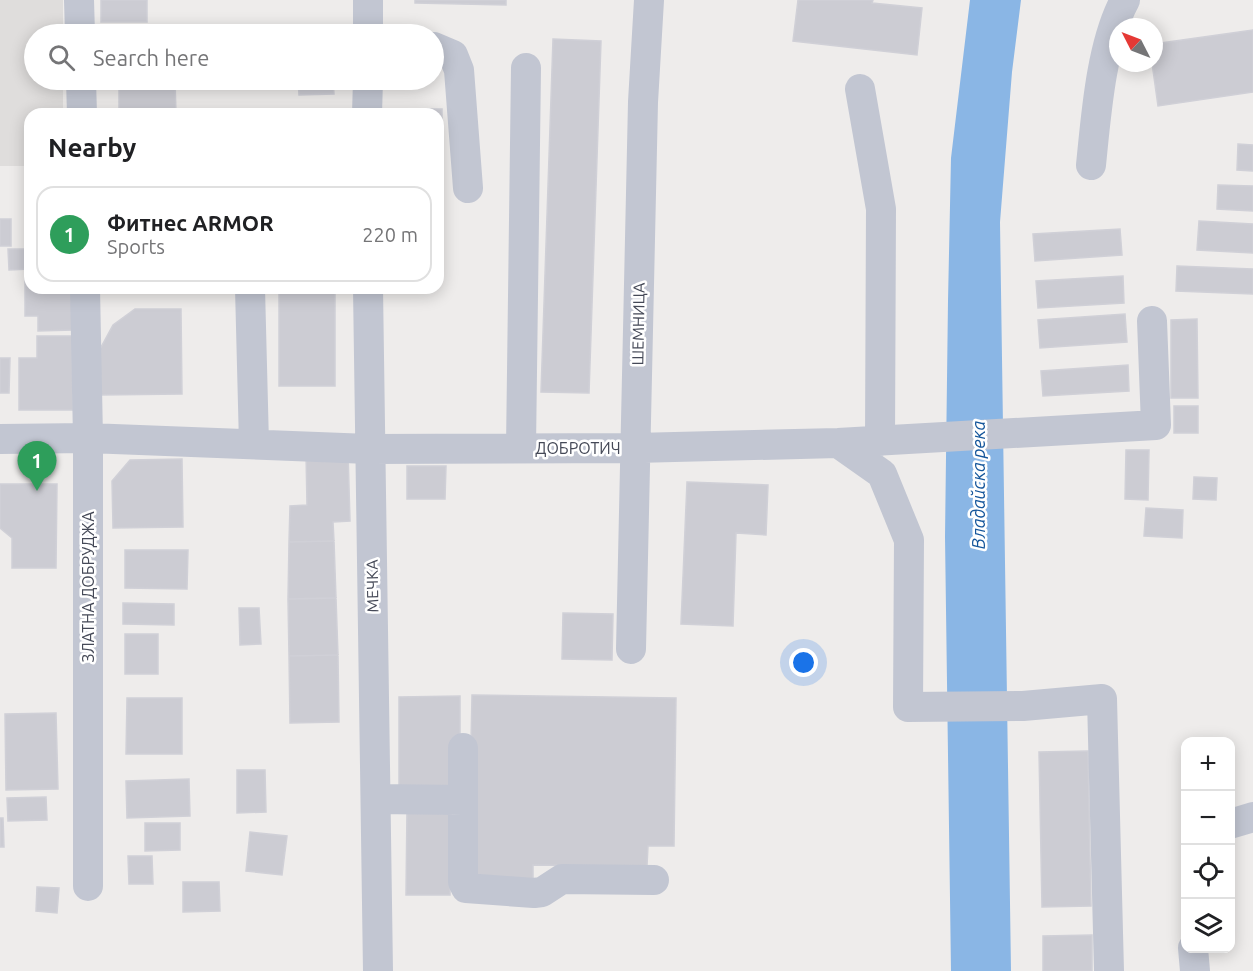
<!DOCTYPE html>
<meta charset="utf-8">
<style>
:root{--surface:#fff;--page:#f2f2f2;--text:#202124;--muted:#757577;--line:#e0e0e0;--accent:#0f766e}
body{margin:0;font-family:Ubuntu,sans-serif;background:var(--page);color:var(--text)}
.controls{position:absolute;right:18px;bottom:18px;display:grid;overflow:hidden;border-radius:12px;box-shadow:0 3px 15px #0003}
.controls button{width:54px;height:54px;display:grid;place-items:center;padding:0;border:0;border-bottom:2px solid var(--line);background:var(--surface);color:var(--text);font:30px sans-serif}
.compass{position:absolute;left:1109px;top:18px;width:54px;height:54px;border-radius:50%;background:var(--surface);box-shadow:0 3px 15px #0003;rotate:312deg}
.you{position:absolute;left:804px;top:663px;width:21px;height:21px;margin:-15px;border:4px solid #fff;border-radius:50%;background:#1a73e8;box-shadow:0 0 0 9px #1a73e833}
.badge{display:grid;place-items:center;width:39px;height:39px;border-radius:50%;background:var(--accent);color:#fff;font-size:20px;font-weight:700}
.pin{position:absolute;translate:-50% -50px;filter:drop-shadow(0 2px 3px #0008)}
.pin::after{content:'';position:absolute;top:32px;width:21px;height:18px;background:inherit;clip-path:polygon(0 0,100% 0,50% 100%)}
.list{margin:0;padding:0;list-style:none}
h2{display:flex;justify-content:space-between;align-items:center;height:78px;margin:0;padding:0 24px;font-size:26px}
h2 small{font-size:20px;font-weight:400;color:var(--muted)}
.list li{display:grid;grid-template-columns:39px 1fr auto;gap:18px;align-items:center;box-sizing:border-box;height:96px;margin:0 12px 12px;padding:0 12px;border:2px solid var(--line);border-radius:18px}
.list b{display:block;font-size:22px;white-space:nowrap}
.list p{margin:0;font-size:20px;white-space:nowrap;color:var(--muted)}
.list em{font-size:20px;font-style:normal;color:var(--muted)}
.icon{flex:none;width:33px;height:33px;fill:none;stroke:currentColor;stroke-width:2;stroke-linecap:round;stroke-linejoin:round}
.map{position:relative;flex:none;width:1253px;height:971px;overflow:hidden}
.search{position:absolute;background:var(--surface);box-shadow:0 3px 15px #0003;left:24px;top:24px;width:420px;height:66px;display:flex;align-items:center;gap:15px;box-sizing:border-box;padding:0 21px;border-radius:33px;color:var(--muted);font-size:22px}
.panel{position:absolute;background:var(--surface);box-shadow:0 3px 15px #0003;left:24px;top:108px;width:420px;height:186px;border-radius:18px}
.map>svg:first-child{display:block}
.education{fill:#dfdddc}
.water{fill:#8ab6e5}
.building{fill:#ccccd3;stroke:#d0d0d7;stroke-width:1.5}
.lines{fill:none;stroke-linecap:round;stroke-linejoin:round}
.minor{stroke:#c2c6d2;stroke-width:30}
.labels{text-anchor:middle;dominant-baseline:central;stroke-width:5;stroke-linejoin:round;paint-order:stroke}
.street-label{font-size:16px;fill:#454957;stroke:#fff}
.water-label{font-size:18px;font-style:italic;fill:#15569b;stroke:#fff}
</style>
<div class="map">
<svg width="1253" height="971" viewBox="0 0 1253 971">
<rect width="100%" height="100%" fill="#eeeceb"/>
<!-- education -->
<path class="education" d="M0 0H63V34H34V80H63V114H30V166H0Z"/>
<!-- water -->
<path class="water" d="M970 0H1021L1012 72 1000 222 1011 971H951L945 537 948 301 951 158Z"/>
<!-- building -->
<path class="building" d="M101 0H147V22H101Z
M415 0H506V5L415 3Z
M798 0H873L872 3 922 8 917 55 793 41Z
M1253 30V92L1158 106 1152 63H1154V44Z
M553 39 601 41 589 393 541 392Z
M119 80H175L176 114H119Z
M298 80H333L334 94 299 95Z
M397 109H442V162H438V114H397Z
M1238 144 1253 145V171L1237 170Z
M1218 185 1253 186V211L1217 209Z
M438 202H443L440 278 438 277Z
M0 219H11V246H0Z
M1199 221 1253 224V253L1197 250Z
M1120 229 1122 255 1035 261 1033 234Z
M8 249H30V269L9 270Z
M1177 266 1253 269V294L1176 291Z
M25 276H30V288H72L73 330 38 331V316H25Z
M1123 276 1124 303 1038 308 1036 281Z
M279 288H335V386H279Z
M135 309H181L182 394 100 395 99 351 113 325Z
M1125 314 1127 342 1040 348 1038 320Z
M1197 319 1198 398H1171V320Z
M37 336H72L73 410H19V358H37Z
M0 358H10L9 393H0Z
M1128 365 1129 391 1043 396 1041 371Z
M1174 406H1198V433H1174Z
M1126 450H1149L1148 500 1125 499Z
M348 452 350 521 333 522 334 541 289 542 290 506 307 505 306 453Z
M182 459 183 527 113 528 112 481 130 460Z
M407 466H446L445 499H407Z
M1194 477 1217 478 1216 500 1193 499Z
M687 482 768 485 766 535 736 533 733 626 681 624Z
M0 484H57L56 568H12V538L0 528Z
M1146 508 1183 510 1182 538 1144 536Z
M334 541 336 598 288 599 289 542Z
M125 550H188L187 589 125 588Z
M336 598 338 655 289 656 288 599Z
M123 603 174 604V625L123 624Z
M239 608H259L261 644 240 645Z
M563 613 613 614 612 660 562 659Z
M125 634H158V674H125Z
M338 655 339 722 290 723 289 656Z
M472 695 676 698 674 846H648L647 866 533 865V888L468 887Z
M460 696V787L399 788V697Z
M127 698H182V754H126Z
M56 713 58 789 6 790 5 714Z
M1088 751 1091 906 1042 907 1039 752Z
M237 770H265L266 812 237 813Z
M189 779 190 816 127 818 126 781Z
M46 797 47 820 8 821 7 798Z
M407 808H451L450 895H406Z
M0 818H3L4 847H0Z
M145 823H180V850L145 851Z
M250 832 287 836 282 875 246 871Z
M128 856H152L153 884H129Z
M183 882H219L220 911 183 912Z
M37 887 59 888 57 913 36 911Z
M1092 935V971H1043V936Z"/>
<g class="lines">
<!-- minor -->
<path class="minor" d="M79 0 80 34
M368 34V0
M434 47 453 55 459 70 468 188
M81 80 82 114
M860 89 881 209 880 441
M367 114 368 80
M1091 165C1096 116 1101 44 1125 0
M85 288 88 438V886
M250 288 254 444
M368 288 378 971
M0 439 88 438 369 449 635 448 838 443 1156 425 1152 321
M838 443 882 474 909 540 908 707 1023 706 1102 699 1109 971
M521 448 526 68
M631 649 643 102 649 0
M463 748V882L466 888 534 893 542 892 562 879 654 880
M376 799 463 800
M1230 824 1253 817
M1193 948 1195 971"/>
</g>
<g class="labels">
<!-- street labels -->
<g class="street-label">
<text transform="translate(638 324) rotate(-89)">ШЕМНИЦА</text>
<text x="578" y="448">ДОБРОТИЧ</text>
<text transform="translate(372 586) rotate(-91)">МЕЧКА</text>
<text transform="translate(88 587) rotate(-90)">ЗЛАТНА ДОБРУДЖА</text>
</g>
<!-- water labels -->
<g class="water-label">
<text transform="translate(978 485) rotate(-90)">Владайска река</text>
</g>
</g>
</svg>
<div class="controls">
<button>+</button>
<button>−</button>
<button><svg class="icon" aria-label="locate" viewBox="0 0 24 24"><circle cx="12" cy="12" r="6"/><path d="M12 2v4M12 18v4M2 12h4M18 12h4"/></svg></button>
<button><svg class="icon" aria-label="layers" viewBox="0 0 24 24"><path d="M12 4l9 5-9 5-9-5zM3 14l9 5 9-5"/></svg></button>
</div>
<svg class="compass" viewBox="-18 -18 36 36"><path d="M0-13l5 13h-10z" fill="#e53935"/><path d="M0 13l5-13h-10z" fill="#757577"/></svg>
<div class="you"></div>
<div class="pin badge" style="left:37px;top:491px;background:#2e9e5b">1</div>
<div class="search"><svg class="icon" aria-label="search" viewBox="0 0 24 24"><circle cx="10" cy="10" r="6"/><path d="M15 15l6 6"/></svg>Search here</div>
<section class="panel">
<h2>Nearby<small></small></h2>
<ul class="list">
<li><span class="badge" style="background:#2e9e5b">1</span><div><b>Фитнес ARMOR</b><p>Sports</p></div><em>220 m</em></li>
</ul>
</section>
</div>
